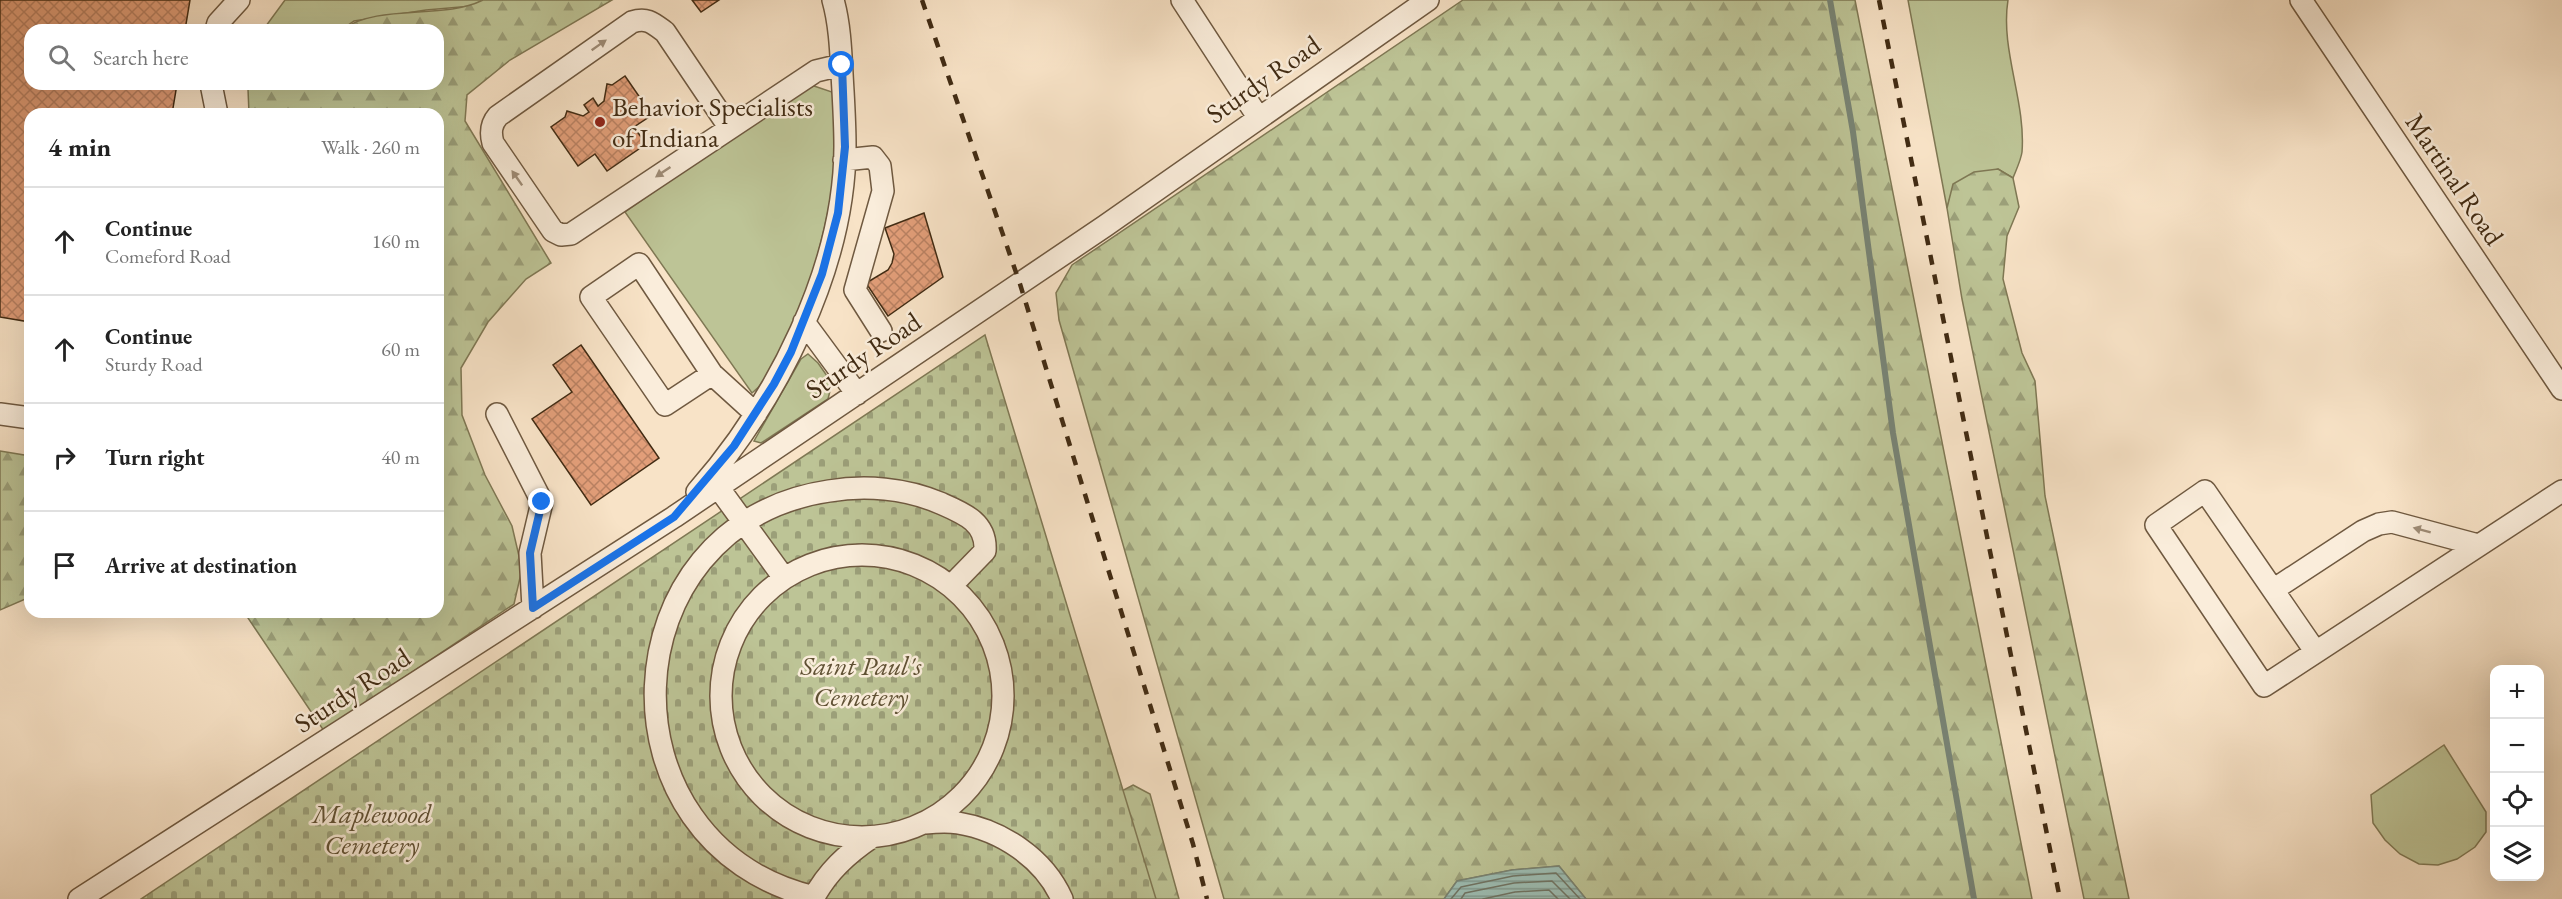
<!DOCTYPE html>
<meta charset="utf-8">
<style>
:root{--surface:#fff;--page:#f6f6f6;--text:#222;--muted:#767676;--line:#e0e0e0}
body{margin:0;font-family:"EB Garamond",serif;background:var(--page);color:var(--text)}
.controls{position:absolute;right:18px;bottom:18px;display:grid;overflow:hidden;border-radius:12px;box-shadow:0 6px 24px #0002}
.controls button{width:54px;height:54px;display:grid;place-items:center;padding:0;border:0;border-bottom:2px solid var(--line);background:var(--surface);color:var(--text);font:30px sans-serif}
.stop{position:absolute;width:18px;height:18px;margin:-14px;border:4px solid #1a73e8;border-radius:50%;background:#fff}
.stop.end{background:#1a73e8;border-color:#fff;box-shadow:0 2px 6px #0008}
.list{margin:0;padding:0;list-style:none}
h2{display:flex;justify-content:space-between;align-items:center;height:78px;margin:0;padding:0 24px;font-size:26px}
h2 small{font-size:20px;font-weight:400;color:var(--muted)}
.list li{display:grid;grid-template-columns:39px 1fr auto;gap:18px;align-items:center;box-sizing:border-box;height:108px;padding:0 24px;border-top:2px solid var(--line)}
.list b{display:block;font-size:22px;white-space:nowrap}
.list p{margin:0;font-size:20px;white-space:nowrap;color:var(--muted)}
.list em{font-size:20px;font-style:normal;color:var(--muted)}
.icon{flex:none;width:33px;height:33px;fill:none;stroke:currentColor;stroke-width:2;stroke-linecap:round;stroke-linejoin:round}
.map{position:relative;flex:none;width:2562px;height:899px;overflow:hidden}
.search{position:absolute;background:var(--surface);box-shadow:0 6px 24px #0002;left:24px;top:24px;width:420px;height:66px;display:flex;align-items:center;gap:15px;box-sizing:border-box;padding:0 21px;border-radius:18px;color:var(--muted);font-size:22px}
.panel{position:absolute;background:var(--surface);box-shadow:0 6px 24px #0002;left:24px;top:108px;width:420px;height:510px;border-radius:18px}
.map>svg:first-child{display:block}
.grass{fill:#bdc496;stroke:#7f7854;stroke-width:1.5}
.forest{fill:url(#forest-firs);stroke:#7f7854;stroke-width:1.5}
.cemetery{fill:url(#cemetery-stones);stroke:#7f7854;stroke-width:1.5}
.water{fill:url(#water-rules);stroke:#788374;stroke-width:1.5}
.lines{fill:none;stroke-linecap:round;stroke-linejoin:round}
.shore{stroke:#6f7464;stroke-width:1.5}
.stream{stroke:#788374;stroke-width:6}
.building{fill:url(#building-cross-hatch);stroke:#412b13;stroke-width:1.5}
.minor-casing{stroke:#6f5940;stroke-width:24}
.minor{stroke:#faeddb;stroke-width:21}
.rail{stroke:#412b13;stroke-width:4.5;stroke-dasharray:10 10;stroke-linecap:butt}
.oneway{fill:#9e8c77}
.route{stroke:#1a73e8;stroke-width:8}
.poi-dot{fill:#8f2418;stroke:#faeddb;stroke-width:2}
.labels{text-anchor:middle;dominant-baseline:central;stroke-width:5;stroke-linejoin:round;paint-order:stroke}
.street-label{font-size:27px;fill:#412b13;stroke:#faeddb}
.poi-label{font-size:27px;fill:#412b13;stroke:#faeddb;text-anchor:start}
.park-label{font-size:27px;font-style:italic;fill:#605134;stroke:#faeddb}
</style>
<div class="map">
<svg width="2562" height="899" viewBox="0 0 2562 899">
<defs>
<pattern id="forest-firs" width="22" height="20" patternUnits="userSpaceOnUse" patternTransform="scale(1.5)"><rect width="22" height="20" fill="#bdc496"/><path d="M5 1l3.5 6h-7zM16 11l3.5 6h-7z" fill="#9b9f79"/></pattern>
<pattern id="cemetery-stones" width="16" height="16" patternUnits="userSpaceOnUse" patternTransform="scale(1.5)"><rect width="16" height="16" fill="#bdc496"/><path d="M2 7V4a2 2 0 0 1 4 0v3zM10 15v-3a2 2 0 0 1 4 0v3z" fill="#9b9f79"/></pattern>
<pattern id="water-rules" width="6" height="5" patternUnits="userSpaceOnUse" patternTransform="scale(1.5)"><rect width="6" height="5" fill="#9dbeb4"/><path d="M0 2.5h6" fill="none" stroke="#829b91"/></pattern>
<pattern id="building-cross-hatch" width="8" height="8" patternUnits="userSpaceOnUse" patternTransform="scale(1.5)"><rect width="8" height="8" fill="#e29e79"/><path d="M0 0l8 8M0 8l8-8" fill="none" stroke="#b98162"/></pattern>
</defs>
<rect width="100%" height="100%" fill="#f8e3c7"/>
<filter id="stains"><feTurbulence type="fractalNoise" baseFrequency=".00333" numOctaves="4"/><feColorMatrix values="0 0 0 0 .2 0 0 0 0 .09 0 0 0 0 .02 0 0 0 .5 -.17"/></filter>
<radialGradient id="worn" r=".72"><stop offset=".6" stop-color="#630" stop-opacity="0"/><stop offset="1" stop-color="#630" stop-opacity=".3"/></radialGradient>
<!-- grass -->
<path class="grass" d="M285 0H483L472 6 426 10 354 21 341 30H263Z
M1908 0H2008C2000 50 2026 101 2022 152 2021 160 2016 170 2013 178L1998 169 1954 184 1947 208Z
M814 86 832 92C855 150 801 355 752 393L625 212 799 91Z
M808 354 818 363 832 383 828 399 761 443 754 441 801 359Z
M2444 745 2486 812V832L2475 847 2457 859 2438 865 2419 864 2400 854 2385 840 2373 823 2371 795Z"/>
<!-- forest -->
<path class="forest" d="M483 0H612L510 60 467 95 465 121 551 263 526 279 488 322 461 368 462 415 485 475 512 526 522 569 514 604 324 731 244 612H438V114H249L248 89 257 84H438V30H341C379 3 443 20 483 0Z
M1463 0H1855L2032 899H1586L1559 866 1512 870 1457 881 1444 899H1224L1059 320 1056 293 1072 265Z
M1998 169 2013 178 2019 207 2007 236 2003 279 2022 353 2035 381 2045 496 2129 899H2084L1962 299 1947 208 1953 184 1974 172Z
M0 451 30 456V597L0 610Z
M1133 785 1150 794 1179 899H1089L1093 806Z"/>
<!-- cemetery -->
<path class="cemetery" d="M985 335 1156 899H141Z"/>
<!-- water -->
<path class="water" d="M1559 866 1586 899H1444L1457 881 1512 870Z"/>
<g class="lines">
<!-- shore -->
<path class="shore" d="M1451 899 1461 887 1513 876 1556 873 1580 899
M1461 899 1465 893 1514 883 1552 881 1570 899
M1483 899 1515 892 1549 890 1558 899"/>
<!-- stream -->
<path class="stream" d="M1830 0 1853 132 1893 433 1974 899"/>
</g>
<!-- building -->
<path class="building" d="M0 0H190L185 30H30V84H177L172 114H30V322L0 317Z
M692 0H719L701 12Z
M625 76 652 115 634 127 646 144 607 171 595 154 578 166 551 127 565 117 567 111 583 116 589 112 584 105 593 98 598 106 604 101 607 84 612 85Z
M924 213 943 277 888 316 866 283 888 270 892 263 894 254 885 228Z
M581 345 659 458 591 505 532 419 572 392 553 365Z"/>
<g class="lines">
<defs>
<path id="minor" d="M1182 0 1258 117
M2301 0 2562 389
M216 30 218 23 239 0
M211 84 217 114
M729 127 665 32C653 23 647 17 632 22L498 116C491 124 490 132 493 143L553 231 561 235 571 234 816 71 841 65
M844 160 873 157 880 166 883 191 855 290 881 331
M804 322 857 394
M712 374 665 405 591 297 639 264 712 374 756 414
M0 414 30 418
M497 414 542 502 530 553 533 608
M718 487 784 578
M697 492C776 402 845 268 845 146 845 127 844 109 843 91 841 61 841 28 833 0
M721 696a141 141 0 1 1 282 0a141 141 0 1 1-282 0Z
M2273 590 2363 531 2379 524 2392 522 2478 545
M2315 651 2205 491 2156 525 2264 686 2562 491
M925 823C936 822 947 821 958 823 1001 830 1044 858 1062 899
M814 897C594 844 606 524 829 491 865 485 905 488 940 503 963 513 987 522 985 551L951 586
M79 899 674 517 1105 226 1428 0
M813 899C827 872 847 854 872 837"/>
</defs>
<!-- minor casing -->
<use href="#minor" class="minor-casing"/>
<!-- minor -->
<use href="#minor" class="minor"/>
<!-- rail -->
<path class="rail" d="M922 0 1020 284 1193 844 1207 899
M1879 0 2060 899"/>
</g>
<!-- one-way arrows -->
<defs><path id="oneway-solid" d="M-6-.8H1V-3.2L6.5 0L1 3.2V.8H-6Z" transform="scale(1.5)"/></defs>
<g class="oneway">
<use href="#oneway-solid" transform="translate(599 45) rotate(-35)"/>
<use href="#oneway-solid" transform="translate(663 172) rotate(146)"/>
<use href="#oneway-solid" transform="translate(517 178) rotate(-125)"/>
<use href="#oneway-solid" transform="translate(2422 530) rotate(-165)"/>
</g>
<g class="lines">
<!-- route -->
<path class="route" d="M542 502 530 553 533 608 674 517 734 446 774 384 791 352 822 274 838 213 845 147 842 65"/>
</g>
<!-- markers -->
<circle class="poi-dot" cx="600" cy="122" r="6"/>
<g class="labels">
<!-- street labels -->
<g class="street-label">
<text transform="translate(1263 79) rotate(-35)">Sturdy Road</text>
<text transform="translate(2455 179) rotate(56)">Martinal Road</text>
<text transform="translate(863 355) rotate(-34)">Sturdy Road</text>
<text transform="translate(352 690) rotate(-33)">Sturdy Road</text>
</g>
<!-- poi labels -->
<g class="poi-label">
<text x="612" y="106">Behavior Specialists<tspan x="612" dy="31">of Indiana</tspan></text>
</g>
<!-- park labels -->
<g class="park-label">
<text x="861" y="665">Saint Paul's<tspan x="861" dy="31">Cemetery</tspan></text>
<text x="372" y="813">Maplewood<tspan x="372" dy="31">Cemetery</tspan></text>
</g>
</g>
<rect width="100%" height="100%" filter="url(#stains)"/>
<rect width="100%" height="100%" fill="url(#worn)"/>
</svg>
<div class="controls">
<button>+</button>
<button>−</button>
<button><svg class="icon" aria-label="locate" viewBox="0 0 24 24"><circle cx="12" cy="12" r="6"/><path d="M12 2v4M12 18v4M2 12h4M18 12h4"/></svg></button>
<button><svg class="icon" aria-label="layers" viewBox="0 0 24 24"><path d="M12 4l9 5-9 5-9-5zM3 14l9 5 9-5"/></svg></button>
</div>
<div class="stop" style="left:842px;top:65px"></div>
<div class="stop end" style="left:542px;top:502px"></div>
<div class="search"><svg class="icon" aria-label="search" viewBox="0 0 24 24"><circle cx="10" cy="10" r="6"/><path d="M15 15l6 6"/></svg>Search here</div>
<section class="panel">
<h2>4 min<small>Walk · 260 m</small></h2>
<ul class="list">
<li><svg class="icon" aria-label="ahead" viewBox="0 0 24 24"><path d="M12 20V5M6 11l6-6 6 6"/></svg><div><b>Continue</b><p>Comeford Road</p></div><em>160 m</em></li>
<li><svg class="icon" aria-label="ahead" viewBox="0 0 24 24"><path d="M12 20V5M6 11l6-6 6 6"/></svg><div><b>Continue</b><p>Sturdy Road</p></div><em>60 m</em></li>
<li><svg class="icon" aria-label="right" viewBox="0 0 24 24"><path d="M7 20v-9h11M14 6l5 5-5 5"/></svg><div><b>Turn right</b></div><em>40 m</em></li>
<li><svg class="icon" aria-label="arrive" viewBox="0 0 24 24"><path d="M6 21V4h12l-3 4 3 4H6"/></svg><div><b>Arrive at destination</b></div></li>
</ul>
</section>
</div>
